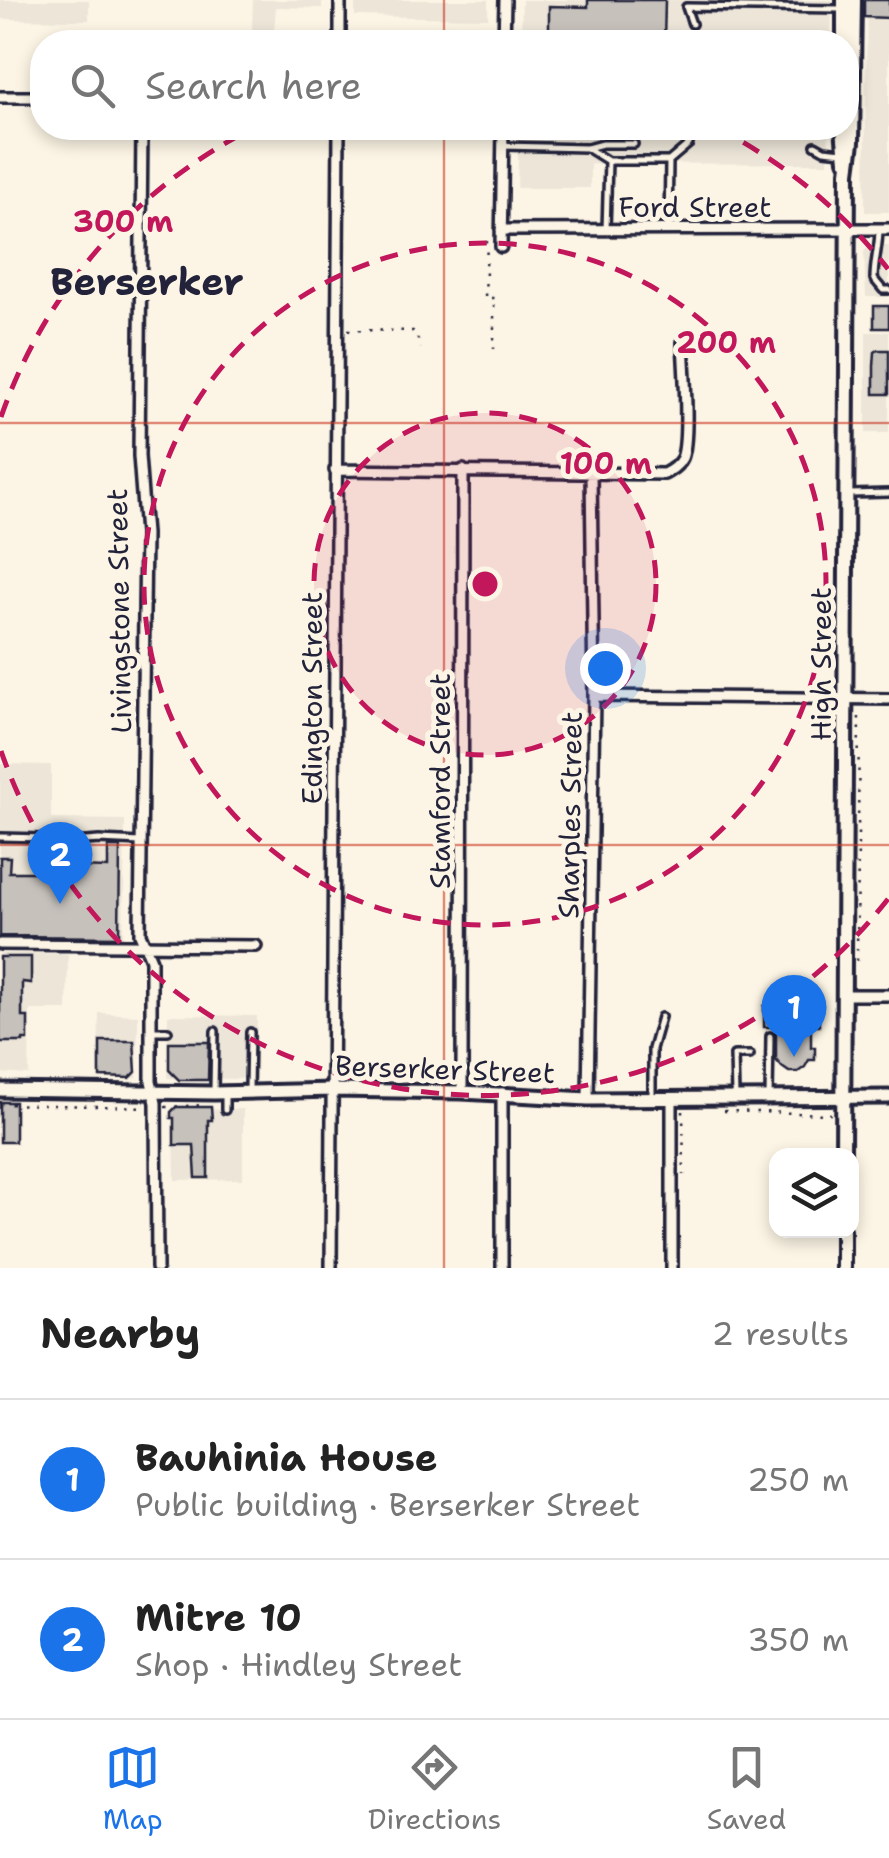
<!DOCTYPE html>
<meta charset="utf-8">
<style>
:root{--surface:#fff;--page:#f6f6f6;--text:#222;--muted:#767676;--line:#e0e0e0;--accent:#1a73e8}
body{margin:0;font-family:"Shantell Sans",sans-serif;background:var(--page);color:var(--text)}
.controls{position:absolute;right:30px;bottom:30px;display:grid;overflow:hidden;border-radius:20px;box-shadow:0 5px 15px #0003}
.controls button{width:90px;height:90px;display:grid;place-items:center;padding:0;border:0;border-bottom:2px solid var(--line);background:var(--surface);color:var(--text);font:50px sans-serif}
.you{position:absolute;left:605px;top:668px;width:35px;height:35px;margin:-25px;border:8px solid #fff;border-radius:50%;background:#1a73e8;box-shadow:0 0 0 15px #1a73e833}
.badge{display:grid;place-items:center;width:65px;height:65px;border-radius:50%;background:var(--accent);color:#fff;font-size:32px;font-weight:700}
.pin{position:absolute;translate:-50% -82px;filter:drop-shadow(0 2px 5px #0008)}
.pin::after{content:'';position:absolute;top:52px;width:35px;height:30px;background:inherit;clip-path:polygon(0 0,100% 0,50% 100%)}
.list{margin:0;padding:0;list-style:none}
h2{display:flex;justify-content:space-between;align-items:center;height:130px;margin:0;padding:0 40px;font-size:42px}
h2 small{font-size:32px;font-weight:400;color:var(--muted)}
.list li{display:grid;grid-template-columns:65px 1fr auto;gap:30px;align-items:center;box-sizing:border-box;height:160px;padding:0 40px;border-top:2px solid var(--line)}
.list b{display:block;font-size:38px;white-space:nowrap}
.list p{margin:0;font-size:32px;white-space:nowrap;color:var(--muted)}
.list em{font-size:32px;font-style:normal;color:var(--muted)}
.icon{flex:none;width:55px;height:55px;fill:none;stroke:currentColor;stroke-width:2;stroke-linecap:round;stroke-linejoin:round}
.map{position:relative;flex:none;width:889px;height:1268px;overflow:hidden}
.search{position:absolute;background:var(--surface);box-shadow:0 5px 15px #0003;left:30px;right:30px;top:30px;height:110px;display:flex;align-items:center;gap:25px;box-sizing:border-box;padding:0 35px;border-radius:40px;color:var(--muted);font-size:38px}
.sheet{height:450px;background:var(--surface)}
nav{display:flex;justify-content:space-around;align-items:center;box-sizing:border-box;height:140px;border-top:2px solid var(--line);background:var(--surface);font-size:28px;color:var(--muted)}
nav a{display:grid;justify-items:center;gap:5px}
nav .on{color:var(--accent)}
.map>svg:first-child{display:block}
.built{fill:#ece5d8}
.building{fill:#c6c1bb;stroke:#22223b;stroke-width:2.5}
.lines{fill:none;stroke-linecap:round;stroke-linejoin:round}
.service-casing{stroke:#22223b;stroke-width:12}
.minor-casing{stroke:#22223b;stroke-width:16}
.tertiary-casing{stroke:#22223b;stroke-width:19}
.secondary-casing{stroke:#22223b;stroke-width:20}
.path{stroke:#22223b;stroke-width:2.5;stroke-dasharray:2.5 8;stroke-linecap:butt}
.service{stroke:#fcf5e5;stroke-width:5}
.minor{stroke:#fcf5e5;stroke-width:9}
.tertiary{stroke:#fcf5e5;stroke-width:11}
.secondary{stroke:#fcf5e5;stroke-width:12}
.grid{fill:none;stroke:#c8321e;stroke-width:2.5;stroke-opacity:0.55}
.ring{fill:none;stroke:#c2185b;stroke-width:5;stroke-dasharray:18 12}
.labels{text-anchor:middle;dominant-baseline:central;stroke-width:10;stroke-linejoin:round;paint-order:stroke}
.street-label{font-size:28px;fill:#22223b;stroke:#fcf5e5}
.district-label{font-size:38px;font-weight:bold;fill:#22223b;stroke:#fcf5e5}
.centre{fill:#c2185b;stroke:#fcf5e5;stroke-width:5}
.ring-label{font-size:30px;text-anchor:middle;font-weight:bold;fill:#c2185b;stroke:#fcf5e5;stroke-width:10;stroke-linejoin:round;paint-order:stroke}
</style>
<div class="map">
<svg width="889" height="1268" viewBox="0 0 889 1268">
<rect width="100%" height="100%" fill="#fcf5e5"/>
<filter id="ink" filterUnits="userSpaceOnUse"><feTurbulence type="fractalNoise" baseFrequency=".01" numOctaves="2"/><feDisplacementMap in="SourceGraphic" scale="20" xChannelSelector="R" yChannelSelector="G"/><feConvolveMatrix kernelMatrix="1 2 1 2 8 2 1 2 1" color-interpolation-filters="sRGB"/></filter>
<g filter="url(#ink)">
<!-- built -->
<path class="built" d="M0 0H89V20L0 19Z
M253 0H322V8L276 7 274 30H252Z
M355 0H488V18L355 16Z
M522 0H832L831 42H521Z
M867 0H889V212H865Z
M519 128H829L828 163 590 164V188H517Z
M869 246H889V297H866L864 252Z
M866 332H889V433H866Z
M0 764 51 765V819L125 820 123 937 0 935Z
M0 953 68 954 67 1010H30L29 1075 0 1073Z
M99 1013 138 1015 137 1078 98 1076Z
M168 1015 257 1016 256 1079 167 1078Z
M243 1109V1179L175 1180 174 1110Z"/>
<!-- building -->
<path class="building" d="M588 0H665L664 42H549V6L588 7Z
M864 0H889V18L864 17Z
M874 306H889V328H874Z
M878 350H889V394H874V366L875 352Z
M108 847H120L119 937 0 936V857H10L9 872H42V866L108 868Z
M0 957H31V983L22 982V1017H28V1040H23V1042H0Z
M764 1006H819V1026H811V1047H815V1060H809L805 1067 798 1072H789L782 1067 776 1060V1027H764Z
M100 1041H134L136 1072 130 1078 100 1077Z
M169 1042H209L208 1080H179L169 1070Z
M0 1102H15V1142H0Z
M176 1107H211L212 1120H208V1178H196L194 1145H174V1118H171V1112Z"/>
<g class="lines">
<defs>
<path id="service" d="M692 24 686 7 841 9
M815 145 824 150 843 152
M503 146 587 148 602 144H634
M587 148 608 161
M668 229 669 161 689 144
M879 229C879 247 874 261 874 279L883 290H889
M606 230 608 161H669
M850 494 889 493
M0 837 43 838 74 842 99 840 141 842
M151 1031H168
M249 1089 250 1032
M214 1090 215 1031
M225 1096V1110
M652 1096V1049L661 1017
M735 1096 734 1055H750
M769 1098 770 1036"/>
<path id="minor" d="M340 42V0
M504 42 505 0
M0 97H42
M142 128 139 456 145 534 140 934 151 960V1081L156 1103 157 1268
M501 230 889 229
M501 247 503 128
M335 470 664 474C671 470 678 466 682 458 690 439 684 366 683 342
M594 696 889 699
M0 944 256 946
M844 995H889
M462 1092 463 470
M588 1099 594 696 591 473
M672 1099V1268
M331 1268C335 888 334 508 339 128
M502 1268V1093"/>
<path id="tertiary" d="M0 1090 214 1093 333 1090 462 1092 588 1099 889 1097"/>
<path id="secondary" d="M844 42V0
M843 128 846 160
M843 1156 848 172 852 142 854 0
M843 1268V1230"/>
</defs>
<!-- service casing -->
<use href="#service" class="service-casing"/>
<!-- minor casing -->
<use href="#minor" class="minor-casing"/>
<!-- tertiary casing -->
<use href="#tertiary" class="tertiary-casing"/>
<!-- secondary casing -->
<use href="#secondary" class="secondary-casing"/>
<!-- path -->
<path class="path" d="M487 241 485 298H494V349
M348 330 413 331 416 334 421 348
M857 961 859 711
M0 1104 147 1107
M165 1107 206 1105
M683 1111 684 1175
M724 1111 831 1114"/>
<!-- service -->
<use href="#service" class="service"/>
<!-- minor -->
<use href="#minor" class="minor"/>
<!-- tertiary -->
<use href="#tertiary" class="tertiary"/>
<!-- secondary -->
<use href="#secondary" class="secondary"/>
</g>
</g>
<!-- grid -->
<path class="grid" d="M444 0V42M444 128V1268M0 423H889M0 845H889"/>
<!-- distance rings -->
<circle cx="485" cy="584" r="171" fill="#c2185b" fill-opacity=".12"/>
<g class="ring">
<circle cx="485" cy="584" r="171"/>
<circle cx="485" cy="584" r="341"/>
<path d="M888 899A512 512 0 0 1 1 751M1 417A512 512 0 0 1 253 128M717 128A512 512 0 0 1 888 269"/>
</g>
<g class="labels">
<!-- street labels -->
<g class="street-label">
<text x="695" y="207">Ford Street</text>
<text transform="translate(119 611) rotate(-91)">Livingstone Street</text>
<text transform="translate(821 664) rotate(-90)">High Street</text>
<text transform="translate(312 698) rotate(-90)">Edington Street</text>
<text transform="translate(440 781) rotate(-90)">Stamford Street</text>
<text transform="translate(570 815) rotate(-89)">Sharples Street</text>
<text transform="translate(445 1069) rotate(2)">Berserker Street</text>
</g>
<!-- district labels -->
<g class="district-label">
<text x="147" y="281">Berserker</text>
</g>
</g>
<circle cx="485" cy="584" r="15" class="centre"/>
<g class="ring-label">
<text x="123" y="232">300 m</text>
<text x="726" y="353">200 m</text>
<text x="606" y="474">100 m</text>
</g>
</svg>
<div class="controls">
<button><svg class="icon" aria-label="layers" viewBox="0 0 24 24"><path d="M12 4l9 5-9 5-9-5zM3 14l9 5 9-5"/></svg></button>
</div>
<div class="you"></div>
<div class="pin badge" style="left:794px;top:1057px">1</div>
<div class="pin badge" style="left:60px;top:904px">2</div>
<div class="search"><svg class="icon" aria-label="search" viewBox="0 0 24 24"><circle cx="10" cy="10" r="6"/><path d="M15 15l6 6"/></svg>Search here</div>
</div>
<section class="sheet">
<h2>Nearby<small>2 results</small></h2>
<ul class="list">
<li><span class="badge">1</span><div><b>Bauhinia House</b><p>Public building · Berserker Street</p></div><em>250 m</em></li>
<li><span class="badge">2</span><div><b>Mitre 10</b><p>Shop · Hindley Street</p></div><em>350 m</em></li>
</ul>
</section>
<nav>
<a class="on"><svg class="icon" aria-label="map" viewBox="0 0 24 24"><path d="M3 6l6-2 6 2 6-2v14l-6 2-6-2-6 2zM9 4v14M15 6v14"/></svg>Map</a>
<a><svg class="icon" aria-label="directions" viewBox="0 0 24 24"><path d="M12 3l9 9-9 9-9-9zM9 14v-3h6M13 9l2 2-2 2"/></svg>Directions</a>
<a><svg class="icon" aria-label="saved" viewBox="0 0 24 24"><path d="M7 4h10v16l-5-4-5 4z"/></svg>Saved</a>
</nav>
